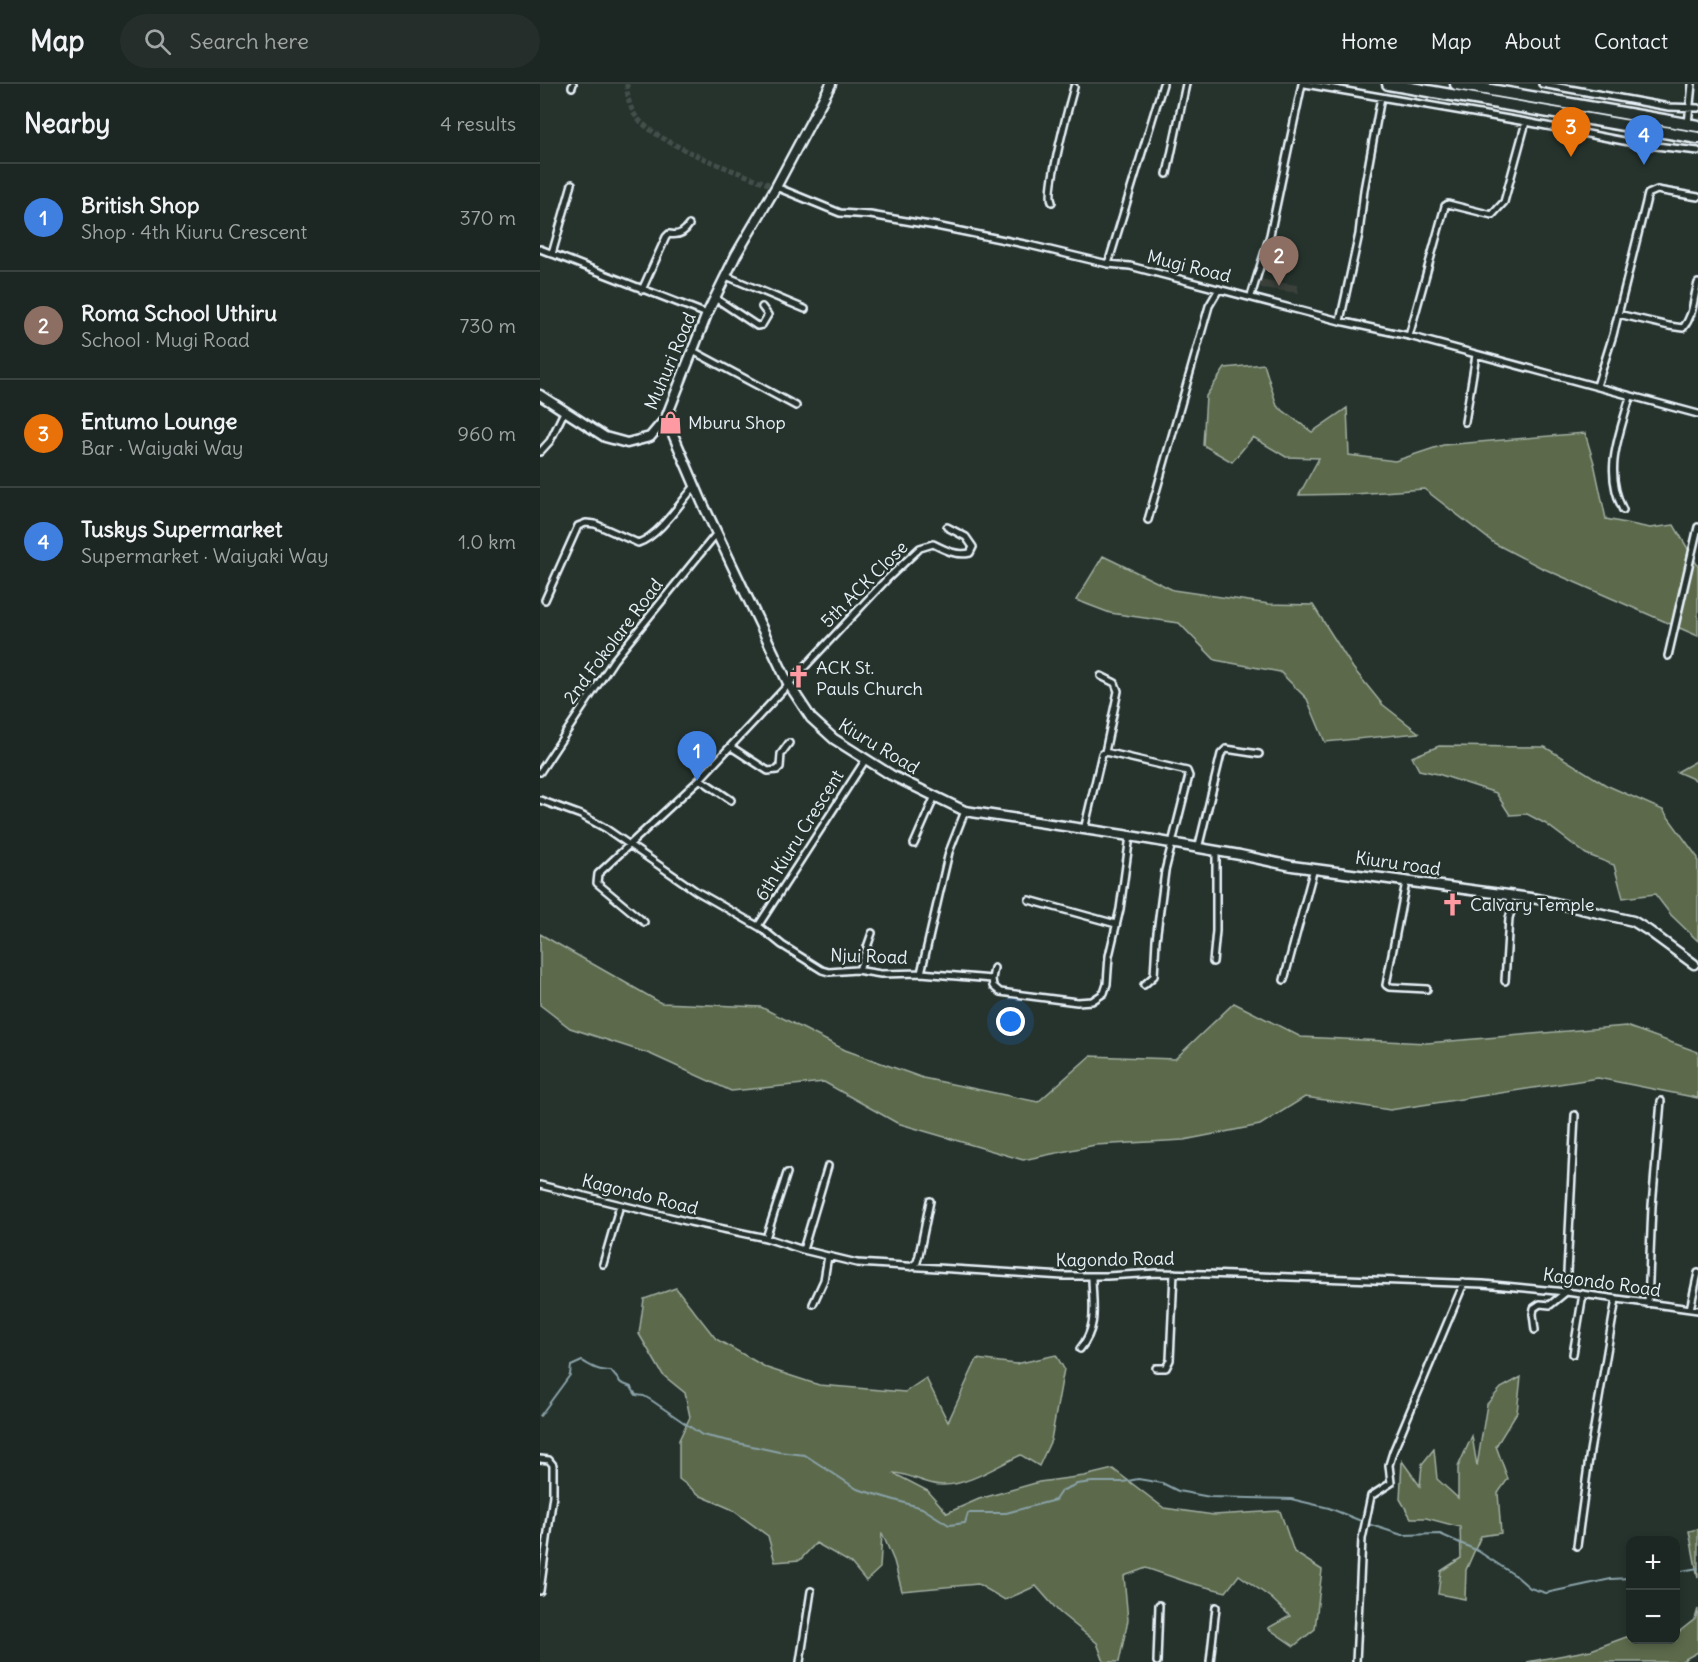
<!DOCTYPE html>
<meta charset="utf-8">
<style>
:root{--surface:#1c2622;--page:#252e2a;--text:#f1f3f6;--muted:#a0a5a5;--line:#3a4340;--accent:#ff9aa2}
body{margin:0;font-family:Delius,sans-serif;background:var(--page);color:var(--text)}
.controls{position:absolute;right:18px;bottom:18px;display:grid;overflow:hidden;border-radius:12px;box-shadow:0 3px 9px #0003}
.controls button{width:54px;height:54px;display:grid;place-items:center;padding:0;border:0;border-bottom:2px solid var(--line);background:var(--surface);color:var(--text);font:30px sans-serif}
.you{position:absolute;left:471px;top:938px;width:21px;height:21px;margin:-15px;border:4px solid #fff;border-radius:50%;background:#1a73e8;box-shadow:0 0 0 9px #1a73e833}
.badge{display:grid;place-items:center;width:39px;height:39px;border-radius:50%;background:var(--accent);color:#fff;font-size:20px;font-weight:700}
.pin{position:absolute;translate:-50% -50px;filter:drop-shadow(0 2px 3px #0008)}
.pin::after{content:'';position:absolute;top:32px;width:21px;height:18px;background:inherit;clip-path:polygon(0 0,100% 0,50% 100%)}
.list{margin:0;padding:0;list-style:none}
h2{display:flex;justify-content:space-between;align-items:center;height:78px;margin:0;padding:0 24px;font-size:26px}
h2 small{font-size:20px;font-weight:400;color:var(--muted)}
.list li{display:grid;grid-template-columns:39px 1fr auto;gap:18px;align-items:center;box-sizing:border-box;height:108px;padding:0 24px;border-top:2px solid var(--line)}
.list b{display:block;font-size:22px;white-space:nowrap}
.list p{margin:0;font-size:20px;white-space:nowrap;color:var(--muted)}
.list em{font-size:20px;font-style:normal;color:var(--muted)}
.icon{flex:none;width:33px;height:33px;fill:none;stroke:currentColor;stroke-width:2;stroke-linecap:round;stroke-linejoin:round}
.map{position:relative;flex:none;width:1158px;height:1578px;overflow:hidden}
header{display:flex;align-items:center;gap:36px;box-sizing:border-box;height:84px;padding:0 30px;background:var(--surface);border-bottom:2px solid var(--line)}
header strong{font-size:28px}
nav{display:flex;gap:33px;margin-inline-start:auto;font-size:21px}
.search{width:420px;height:54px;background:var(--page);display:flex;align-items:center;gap:15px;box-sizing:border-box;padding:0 21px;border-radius:33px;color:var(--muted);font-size:22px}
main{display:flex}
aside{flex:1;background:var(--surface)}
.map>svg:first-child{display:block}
.built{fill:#3b403a}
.green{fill:#5c6a4c;stroke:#a2aea2;stroke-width:1.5}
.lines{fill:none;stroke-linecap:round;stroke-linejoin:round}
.stream{stroke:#8aa2a8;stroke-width:2}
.street-tunnel{stroke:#43504b;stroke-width:5;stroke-dasharray:5 2.5;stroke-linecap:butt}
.street-casing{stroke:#e8f1f8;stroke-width:10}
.secondary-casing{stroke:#e8f1f8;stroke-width:13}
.highway-casing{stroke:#e8f1f8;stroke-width:15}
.street{stroke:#26332d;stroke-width:5}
.secondary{stroke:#26332d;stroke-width:8}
.highway{stroke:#26332d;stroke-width:10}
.labels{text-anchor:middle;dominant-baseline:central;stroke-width:5;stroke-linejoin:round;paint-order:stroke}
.street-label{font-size:18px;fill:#e8f1f8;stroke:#26332d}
.poi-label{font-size:18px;fill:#e8f1f8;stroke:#26332d;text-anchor:start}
</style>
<header>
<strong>Map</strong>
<div class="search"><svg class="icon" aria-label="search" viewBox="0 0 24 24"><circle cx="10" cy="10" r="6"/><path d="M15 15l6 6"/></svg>Search here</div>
<nav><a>Home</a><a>Map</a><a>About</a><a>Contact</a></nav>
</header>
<main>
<aside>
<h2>Nearby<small>4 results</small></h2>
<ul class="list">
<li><span class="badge" style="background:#3f7fe0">1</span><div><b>British Shop</b><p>Shop · 4th Kiuru Crescent</p></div><em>370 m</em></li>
<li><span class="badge" style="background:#8d6e63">2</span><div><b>Roma School Uthiru</b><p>School · Mugi Road</p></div><em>730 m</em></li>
<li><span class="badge" style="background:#e8710a">3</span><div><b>Entumo Lounge</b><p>Bar · Waiyaki Way</p></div><em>960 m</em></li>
<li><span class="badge" style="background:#3f7fe0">4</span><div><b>Tuskys Supermarket</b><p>Supermarket · Waiyaki Way</p></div><em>1.0 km</em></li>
</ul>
</aside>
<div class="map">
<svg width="1158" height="1578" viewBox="0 0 1158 1578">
<rect width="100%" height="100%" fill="#26332d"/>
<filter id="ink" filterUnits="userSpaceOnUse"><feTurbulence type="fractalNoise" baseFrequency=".0167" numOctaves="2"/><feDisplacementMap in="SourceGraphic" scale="12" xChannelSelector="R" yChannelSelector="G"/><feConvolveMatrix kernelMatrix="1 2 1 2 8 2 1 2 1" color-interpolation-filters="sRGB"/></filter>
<g filter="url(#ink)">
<!-- built -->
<path class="built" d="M719 195 757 201 759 209 721 204Z"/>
<!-- green -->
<path class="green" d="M724 280 737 322 772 348 807 324 809 371 855 377 903 361 1045 349 1054 379 1066 435 1110 444 1134 441 1158 482V552L1000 483 954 459 884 405 815 410 759 411 779 374 746 373 713 353 692 378 663 361 666 312 685 284Z
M563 472 633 506 729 520 773 521 813 584 842 620 879 649 785 658 767 615 740 588 675 576 639 539 570 529 536 516Z
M899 662 1005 663 1066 701 1123 726 1158 774V857L1131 831 1115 810 1083 814 1074 781 1046 770 1006 740 987 730 970 731 956 709 898 690 879 686 872 673Z
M1158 676V697L1137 688Z
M0 850 121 919 221 923 305 966 383 994 498 1018 550 972 635 975 694 919 761 953 887 959 1086 942 1158 968V1014L1058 994 850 1026 765 1013 720 1041 644 1056 555 1061 483 1076 357 1039 284 998 191 1007 110 970 30 944 0 921Z
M136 1204 176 1255 227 1284 279 1301 365 1308 386 1294 408 1338 437 1275 476 1280 516 1271 524 1285 511 1356 499 1382 481 1371C458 1381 428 1402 402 1401 386 1401 369 1389 353 1389L388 1407 407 1429 439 1415 499 1398 544 1392 573 1385 624 1424 674 1431 740 1427 754 1468 782 1486 775 1545 754 1562 728 1544 750 1532 731 1514 699 1491 686 1508 650 1499 606 1484 584 1492 588 1536 579 1578H564L557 1559 519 1528 496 1502 465 1516 438 1500 362 1507 354 1477 342 1449 340 1484 326 1497 311 1479 276 1459 260 1476 235 1478 228 1452 191 1425 161 1412 139 1395V1356L150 1333 145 1309 123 1291 99 1250 104 1215Z
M981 1293 977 1328 956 1362 968 1395 958 1409 961 1449 941 1452 926 1486 925 1515 898 1510 901 1487 921 1474 920 1443 886 1434H871L860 1415 862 1377 880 1402 882 1380 894 1365 897 1395 918 1414V1383L932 1352 937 1382 947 1320 961 1304Z
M1158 1445V1494L1149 1447Z
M1158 1525V1568L1140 1578H987L1051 1566 1089 1552 1090 1556H1136V1550L1155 1535Z"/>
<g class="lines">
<!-- stream -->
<path class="stream" d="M0 1332 30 1291 31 1282 42 1277C55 1284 56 1286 71 1287L81 1299 91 1303 96 1311 104 1312 111 1316 162 1351 239 1368 265 1371 317 1405 382 1424 409 1441 425 1439 428 1429H466L515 1416 521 1407 537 1400 552 1398H583L598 1395 622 1399 638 1407 670 1413 751 1415 789 1424 831 1441 862 1451 900 1450 938 1467 976 1492 990 1504 1006 1509 1071 1495 1090 1494
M1136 1488 1158 1484"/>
<!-- street-tunnel -->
<path class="street-tunnel" d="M87 0C87 11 89 22 95 31 116 61 201 89 236 103"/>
<defs>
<path id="street" d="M765 0 986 38 1099 60 1158 67
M1002 0 1129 23 1158 24
M32 3 33 0
M1148 40 1152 0
M627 90 646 0
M236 103 300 129 330 131 396 142 489 161 568 180 590 182 800 237 869 252 1158 330
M512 118C506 106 529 21 534 3
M0 165 167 230
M12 170 32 100
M568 180 623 0
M186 192 265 225
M102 206 126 153 129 150C138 152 144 149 149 141
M711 212 730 151 762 0
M175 214 217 242 222 241 228 231 222 223
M1078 230 1129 242 1143 244C1154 231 1153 215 1158 199
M800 237 819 150 824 106 841 13
M869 252 905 122 908 120 952 131 964 118 986 38
M153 267 256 322
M1057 302 1073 251 1108 110 1117 106 1158 113
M925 338 936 271
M0 368 10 357 25 326
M1083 426C1063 386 1079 353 1090 313
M608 436 669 222 679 205
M5 516 38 442 46 439 55 440 98 459C119 452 140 419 155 402
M1128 572 1158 443
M561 592 575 599 578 607 565 668
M191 663 228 687 237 686 240 683 241 670 249 659
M0 688 74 576 177 449
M160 695 191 716
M0 716 41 731 65 744 156 807 221 844 242 861 282 886 289 888 316 886 341 890 381 889 409 768 425 727
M544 746 562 670 565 668 647 687 649 692 625 787 616 856 614 892 604 901
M374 760 395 712
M658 765 681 670 686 665 719 670
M866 798 846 901 849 903 887 905
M489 816 576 840
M104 838 57 799 58 790 160 695 347 495 380 464 393 460C405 466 416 472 430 469L433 463 426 453 407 443
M218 842 326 675
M673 878 676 847V767
M319 886 332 849
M381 889 452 895 454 884
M452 895 453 902 460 908 537 918 552 917 564 909 567 900 569 872 580 825 590 752
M744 896 774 784
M965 897 969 834 972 825 968 811
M0 1101 150 1138 226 1154 263 1166 317 1179 523 1192H567L617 1189 666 1190 943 1200 1026 1208 1158 1226
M226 1154 247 1089
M263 1166 288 1082
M63 1180 80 1121
M371 1183 377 1178 379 1171 390 1117
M273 1220 284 1196 288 1172
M1108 1220 1112 1122 1121 1017
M1150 1225 1158 1189
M995 1246 993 1230 994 1224 1000 1220 1010 1221 1026 1208 1035 1031
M540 1265C559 1242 552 1220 552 1192
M1033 1270 1043 1210
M616 1284H626L630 1276 634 1189
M0 1375 9 1376 13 1381V1411L0 1507
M1037 1462 1050 1367 1076 1215
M260 1578 271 1507
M617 1578 619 1521
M670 1578 676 1523
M816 1578 822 1455 831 1412 851 1399 849 1381 853 1368 924 1199"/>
<path id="secondary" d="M0 311 65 353 87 359 110 353 126 334 167 230 196 171 236 103 291 0
M126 334 162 418 248 599 271 634 294 655 351 691 425 727 438 729 590 752 700 771 752 782 998 815 1093 837 1109 847 1154 880"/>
<path id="highway" d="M848 0 1158 54
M916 0 1158 42"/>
</defs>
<!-- street casing -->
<use href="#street" class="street-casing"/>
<!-- secondary casing -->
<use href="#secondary" class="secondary-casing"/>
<!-- highway casing -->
<use href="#highway" class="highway-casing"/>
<!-- street -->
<use href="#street" class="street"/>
<!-- secondary -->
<use href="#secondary" class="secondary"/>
<!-- highway -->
<use href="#highway" class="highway"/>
</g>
</g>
<!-- icons -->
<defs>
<symbol id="shop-bare" viewBox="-9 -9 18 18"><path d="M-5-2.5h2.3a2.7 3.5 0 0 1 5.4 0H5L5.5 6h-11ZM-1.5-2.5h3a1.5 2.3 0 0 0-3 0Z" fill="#ff9aa2" stroke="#26332d" stroke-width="2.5" paint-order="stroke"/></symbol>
<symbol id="church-bare" viewBox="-9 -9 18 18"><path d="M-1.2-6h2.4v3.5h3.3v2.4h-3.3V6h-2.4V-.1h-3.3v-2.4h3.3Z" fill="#ff9aa2" stroke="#26332d" stroke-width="2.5" paint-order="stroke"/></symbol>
</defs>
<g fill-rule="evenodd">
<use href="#shop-bare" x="114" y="322" width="33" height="33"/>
<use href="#church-bare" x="242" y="576" width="33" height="33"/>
<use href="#church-bare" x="896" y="804" width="33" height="33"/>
</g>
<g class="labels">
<!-- street labels -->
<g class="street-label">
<text transform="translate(649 182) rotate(14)">Mugi Road</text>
<text transform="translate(130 277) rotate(-67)">Muhuri Road</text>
<text transform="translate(324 500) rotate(-45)">5th ACK Close</text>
<text transform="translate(73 557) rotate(-53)">2nd Fokolare Road</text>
<text transform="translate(339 662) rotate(31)">Kiuru Road</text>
<text transform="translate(259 751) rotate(-58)">6th Kiuru Crescent</text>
<text transform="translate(858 779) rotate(8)">Kiuru road</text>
<text transform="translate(329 872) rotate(2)">Njui Road</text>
<text transform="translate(100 1110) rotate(14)">Kagondo Road</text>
<text transform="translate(575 1175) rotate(-1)">Kagondo Road</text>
<text transform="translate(1062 1198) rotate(8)">Kagondo Road</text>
</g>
<!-- poi labels -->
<g class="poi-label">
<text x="148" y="338">Mburu Shop</text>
<text x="276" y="583">ACK St.<tspan x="276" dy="21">Pauls Church</tspan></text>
<text x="930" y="820">Calvary Temple</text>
</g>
</g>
</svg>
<div class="controls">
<button>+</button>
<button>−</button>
</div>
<div class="you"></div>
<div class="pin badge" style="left:157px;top:697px;background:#3f7fe0">1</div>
<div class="pin badge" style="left:739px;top:202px;background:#8d6e63">2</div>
<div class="pin badge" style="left:1031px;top:73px;background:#e8710a">3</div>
<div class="pin badge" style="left:1104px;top:81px;background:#3f7fe0">4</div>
</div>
</main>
